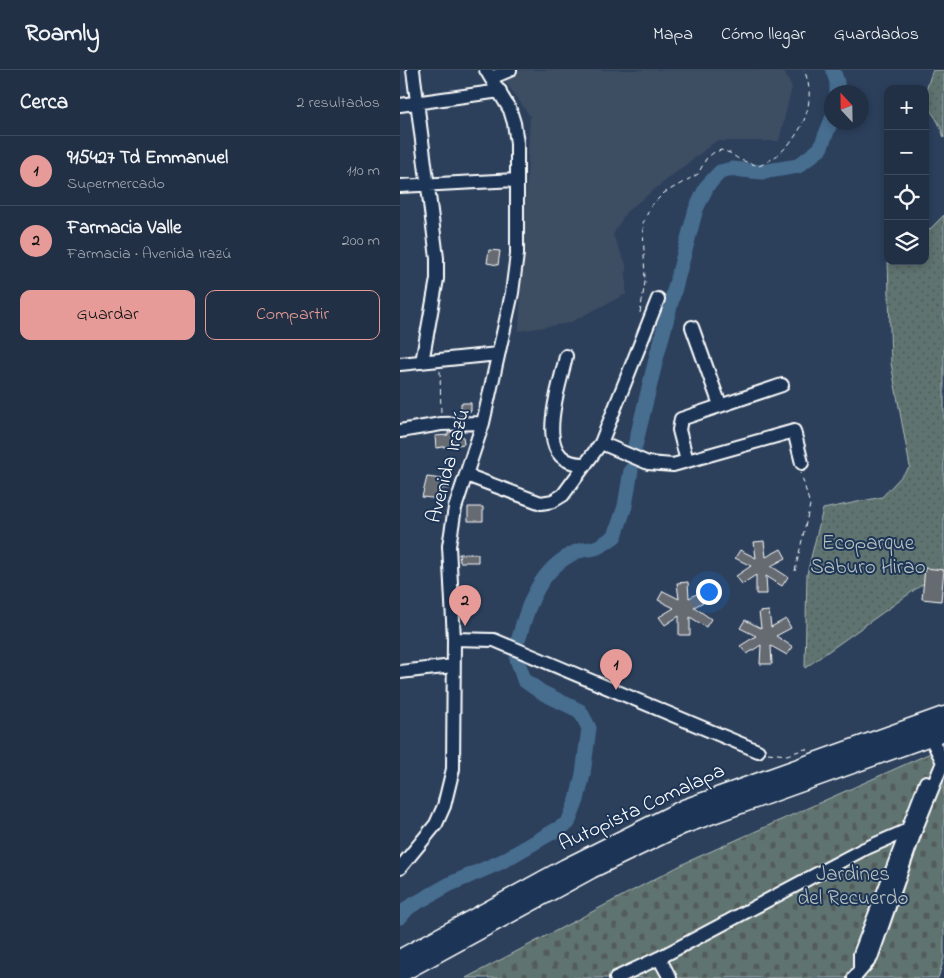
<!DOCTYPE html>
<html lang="es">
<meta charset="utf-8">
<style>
:root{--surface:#213045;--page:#29384c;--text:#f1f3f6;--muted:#a2a9b3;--line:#3e4b5e;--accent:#e69b98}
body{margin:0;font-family:"Indie Flower",sans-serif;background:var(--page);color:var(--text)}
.controls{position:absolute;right:15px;top:15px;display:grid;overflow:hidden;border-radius:10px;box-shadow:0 2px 8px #0003}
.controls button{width:45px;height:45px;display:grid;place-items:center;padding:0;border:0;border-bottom:1px solid var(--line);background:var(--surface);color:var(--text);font:25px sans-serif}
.compass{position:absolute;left:424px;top:15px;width:45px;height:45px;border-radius:50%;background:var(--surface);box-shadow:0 2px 8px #0003;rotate:338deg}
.you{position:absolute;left:308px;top:521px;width:18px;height:18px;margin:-12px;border:4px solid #fff;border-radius:50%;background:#1a73e8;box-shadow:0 0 0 8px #1a73e833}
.badge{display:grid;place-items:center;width:32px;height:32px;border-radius:50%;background:var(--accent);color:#111;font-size:16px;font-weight:700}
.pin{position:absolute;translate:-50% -41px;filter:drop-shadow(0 1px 2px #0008)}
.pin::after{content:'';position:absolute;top:26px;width:18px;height:15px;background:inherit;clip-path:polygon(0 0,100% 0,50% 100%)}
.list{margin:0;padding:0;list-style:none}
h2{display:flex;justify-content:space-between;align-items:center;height:65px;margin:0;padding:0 20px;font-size:21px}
h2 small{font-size:16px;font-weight:400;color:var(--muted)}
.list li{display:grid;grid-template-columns:32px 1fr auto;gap:15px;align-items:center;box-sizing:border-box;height:70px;padding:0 20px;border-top:1px solid var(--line)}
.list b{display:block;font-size:19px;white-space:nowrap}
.list p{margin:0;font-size:16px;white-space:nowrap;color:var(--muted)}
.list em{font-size:16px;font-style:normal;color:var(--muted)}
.actions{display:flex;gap:10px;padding:15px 20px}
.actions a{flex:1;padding:11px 0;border:1px solid var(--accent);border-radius:10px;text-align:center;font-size:18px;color:var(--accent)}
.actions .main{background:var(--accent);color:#111}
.icon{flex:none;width:28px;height:28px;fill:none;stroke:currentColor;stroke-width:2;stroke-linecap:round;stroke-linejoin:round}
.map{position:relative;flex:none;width:544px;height:908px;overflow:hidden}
header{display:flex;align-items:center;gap:30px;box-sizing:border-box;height:70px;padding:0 25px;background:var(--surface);border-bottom:1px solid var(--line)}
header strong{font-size:24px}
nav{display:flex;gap:28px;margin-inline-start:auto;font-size:18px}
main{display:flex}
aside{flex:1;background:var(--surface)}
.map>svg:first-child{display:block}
.built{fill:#3d4d62}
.cemetery{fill:url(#cemetery-stones);stroke:#aeb9b7}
.park{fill:url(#park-dots);stroke:#aeb9b7}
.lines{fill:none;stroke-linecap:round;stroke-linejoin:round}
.river{stroke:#476d8f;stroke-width:15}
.building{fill:#666b71;stroke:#fff}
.minor-casing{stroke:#fff;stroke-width:16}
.highway-casing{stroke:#fff;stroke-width:21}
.path{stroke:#fff;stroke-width:1;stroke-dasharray:5 4;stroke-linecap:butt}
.minor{stroke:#1d3557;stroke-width:12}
.highway{stroke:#1d3557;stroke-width:18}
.labels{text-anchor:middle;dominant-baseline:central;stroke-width:4;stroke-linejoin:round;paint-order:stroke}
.street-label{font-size:21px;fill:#fff;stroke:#1d3557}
.park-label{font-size:21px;fill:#b7c0be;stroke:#1d3557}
</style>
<header>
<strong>Roamly</strong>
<nav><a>Mapa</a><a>Cómo llegar</a><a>Guardados</a></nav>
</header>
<main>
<aside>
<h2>Cerca<small>2 resultados</small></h2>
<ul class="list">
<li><span class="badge">1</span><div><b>915427 Td Emmanuel</b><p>Supermercado</p></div><em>110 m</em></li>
<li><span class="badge">2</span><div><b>Farmacia Valle</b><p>Farmacia · Avenida Irazú</p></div><em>200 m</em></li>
</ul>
<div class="actions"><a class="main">Guardar</a><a>Compartir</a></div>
</aside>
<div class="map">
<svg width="544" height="908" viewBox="0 0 544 908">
<defs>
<pattern id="cemetery-stones" width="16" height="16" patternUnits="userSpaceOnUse" patternTransform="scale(1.25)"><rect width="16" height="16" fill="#5e736f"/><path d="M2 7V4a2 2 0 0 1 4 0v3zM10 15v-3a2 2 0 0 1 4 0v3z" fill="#535c5a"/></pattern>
<pattern id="park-dots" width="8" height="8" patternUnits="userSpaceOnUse" patternTransform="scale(1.25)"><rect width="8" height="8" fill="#5e736f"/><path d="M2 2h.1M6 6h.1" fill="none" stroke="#535c5a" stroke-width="1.8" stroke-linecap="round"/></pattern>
</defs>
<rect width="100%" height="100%" fill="#2c405c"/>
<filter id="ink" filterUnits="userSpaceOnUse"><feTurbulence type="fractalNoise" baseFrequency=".02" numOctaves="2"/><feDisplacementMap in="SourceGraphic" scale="10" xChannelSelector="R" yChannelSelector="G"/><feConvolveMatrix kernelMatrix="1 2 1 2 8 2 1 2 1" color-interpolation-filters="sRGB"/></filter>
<g filter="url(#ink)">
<!-- built -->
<path class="built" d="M97 0H383L392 17 379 71H316L226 142 213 165 226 194V224L169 253 119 261 130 46Z"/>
<!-- cemetery -->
<path class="cemetery" d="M544 677V888L538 908H66L287 792Z"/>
<!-- park -->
<path class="park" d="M533 0H544V68C535 32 515 45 533 0Z
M544 145V499L405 598 407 504 423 439 482 427 510 397 491 293 488 191H525V164Z"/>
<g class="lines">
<!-- river -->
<path class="river" d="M433 0 437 12V22
M235 376 257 285 296 139 307 116 320 102 332 99 362 102 398 96 420 79 432 49
M119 568C128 533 141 498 176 482 182 479 189 480 195 478 202 476 209 470 215 466L225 436 231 400
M0 847 9 837 50 814 101 792 168 753 177 730 183 704 189 658 180 641 141 622 124 610 117 589"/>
</g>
<!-- building -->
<path class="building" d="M89 180 100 181 98 195 87 193Z
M61 333H71V341H61Z
M48 362H56L57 367 63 366 64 374 36 378 35 366 48 365Z
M27 407 50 410 49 419 42 418 41 429 22 427Z
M68 437H83V451H68Z
M364 471 366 487 381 479 386 488 371 496 388 507 382 516 366 506 367 524H356V505L342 514 336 506 351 496 335 488 340 480 356 488 354 472Z
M59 484H78V492H60Z
M525 498 544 500 541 531 522 529Z
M288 512 289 528 304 520 309 529 294 537 311 549 306 557 290 547V565H279V546L265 555 259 547 274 538 258 530 263 521 279 529 277 513Z
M369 541 371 557 386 549 391 558 376 566 393 577 387 585 371 576 372 594H360L361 575 347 584 340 576 356 566 340 558 345 550 361 558 359 542Z"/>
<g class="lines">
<defs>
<path id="minor" d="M13 0 37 188V209L22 292
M91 8 110 0
M0 35 100 21
M0 116 117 110
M292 257 320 335
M166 286C160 318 129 396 186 394
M0 294 98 284
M0 361 41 354 83 353
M201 373 248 393 273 395 394 361 402 393
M287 391 279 360 281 349 382 315
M66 405 141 433 153 431 163 425 201 373 258 229
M54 569 94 570 358 681
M0 602 53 596
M530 666 543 692
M0 798 36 754 44 736 53 699 54 569 49 476 55 438 83 353 112 223 117 184V73L114 53 110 40 86 0
M259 888 270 908
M460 900V884L526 712
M216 908 259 888 462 780 517 756
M454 908 471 888 517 756 543 692"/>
<path id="highway" d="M0 889 166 798 284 739 544 646
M0 903 191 799 282 755 544 661"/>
</defs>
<!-- minor casing -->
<use href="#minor" class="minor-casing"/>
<!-- highway casing -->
<use href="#highway" class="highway-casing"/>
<!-- path -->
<path class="path" d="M240 243 245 212 243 153 251 136 264 123 298 104 306 89 313 83 321 80 330 83 340 90 359 96C394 81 421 38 404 0
M40 301 41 345
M395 501 410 435 401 403
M368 683 387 685 405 679 411 680"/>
<!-- minor -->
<use href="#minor" class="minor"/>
<!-- highway -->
<use href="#highway" class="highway"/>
</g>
</g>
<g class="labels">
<!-- street labels -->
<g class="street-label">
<text transform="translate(49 396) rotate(-75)">Avenida Irazú</text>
<text transform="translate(242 738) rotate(-25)">Autopista Comalapa</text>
</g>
<!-- park labels -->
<g class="park-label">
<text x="468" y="474">Ecoparque<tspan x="468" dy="24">Saburo Hirao</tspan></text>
<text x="453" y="805">Jardines<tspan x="453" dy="24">del Recuerdo</tspan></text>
</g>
</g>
</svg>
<div class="controls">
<button>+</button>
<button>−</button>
<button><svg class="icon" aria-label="locate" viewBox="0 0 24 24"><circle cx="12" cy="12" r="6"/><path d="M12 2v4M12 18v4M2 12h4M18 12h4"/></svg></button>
<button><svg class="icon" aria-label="layers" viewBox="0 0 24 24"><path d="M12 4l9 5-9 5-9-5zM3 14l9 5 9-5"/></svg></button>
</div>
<svg class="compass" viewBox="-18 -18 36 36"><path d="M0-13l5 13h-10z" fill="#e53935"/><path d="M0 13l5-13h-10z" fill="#a2a9b3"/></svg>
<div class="you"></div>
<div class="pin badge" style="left:216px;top:620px">1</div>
<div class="pin badge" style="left:65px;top:556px">2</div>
</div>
</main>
